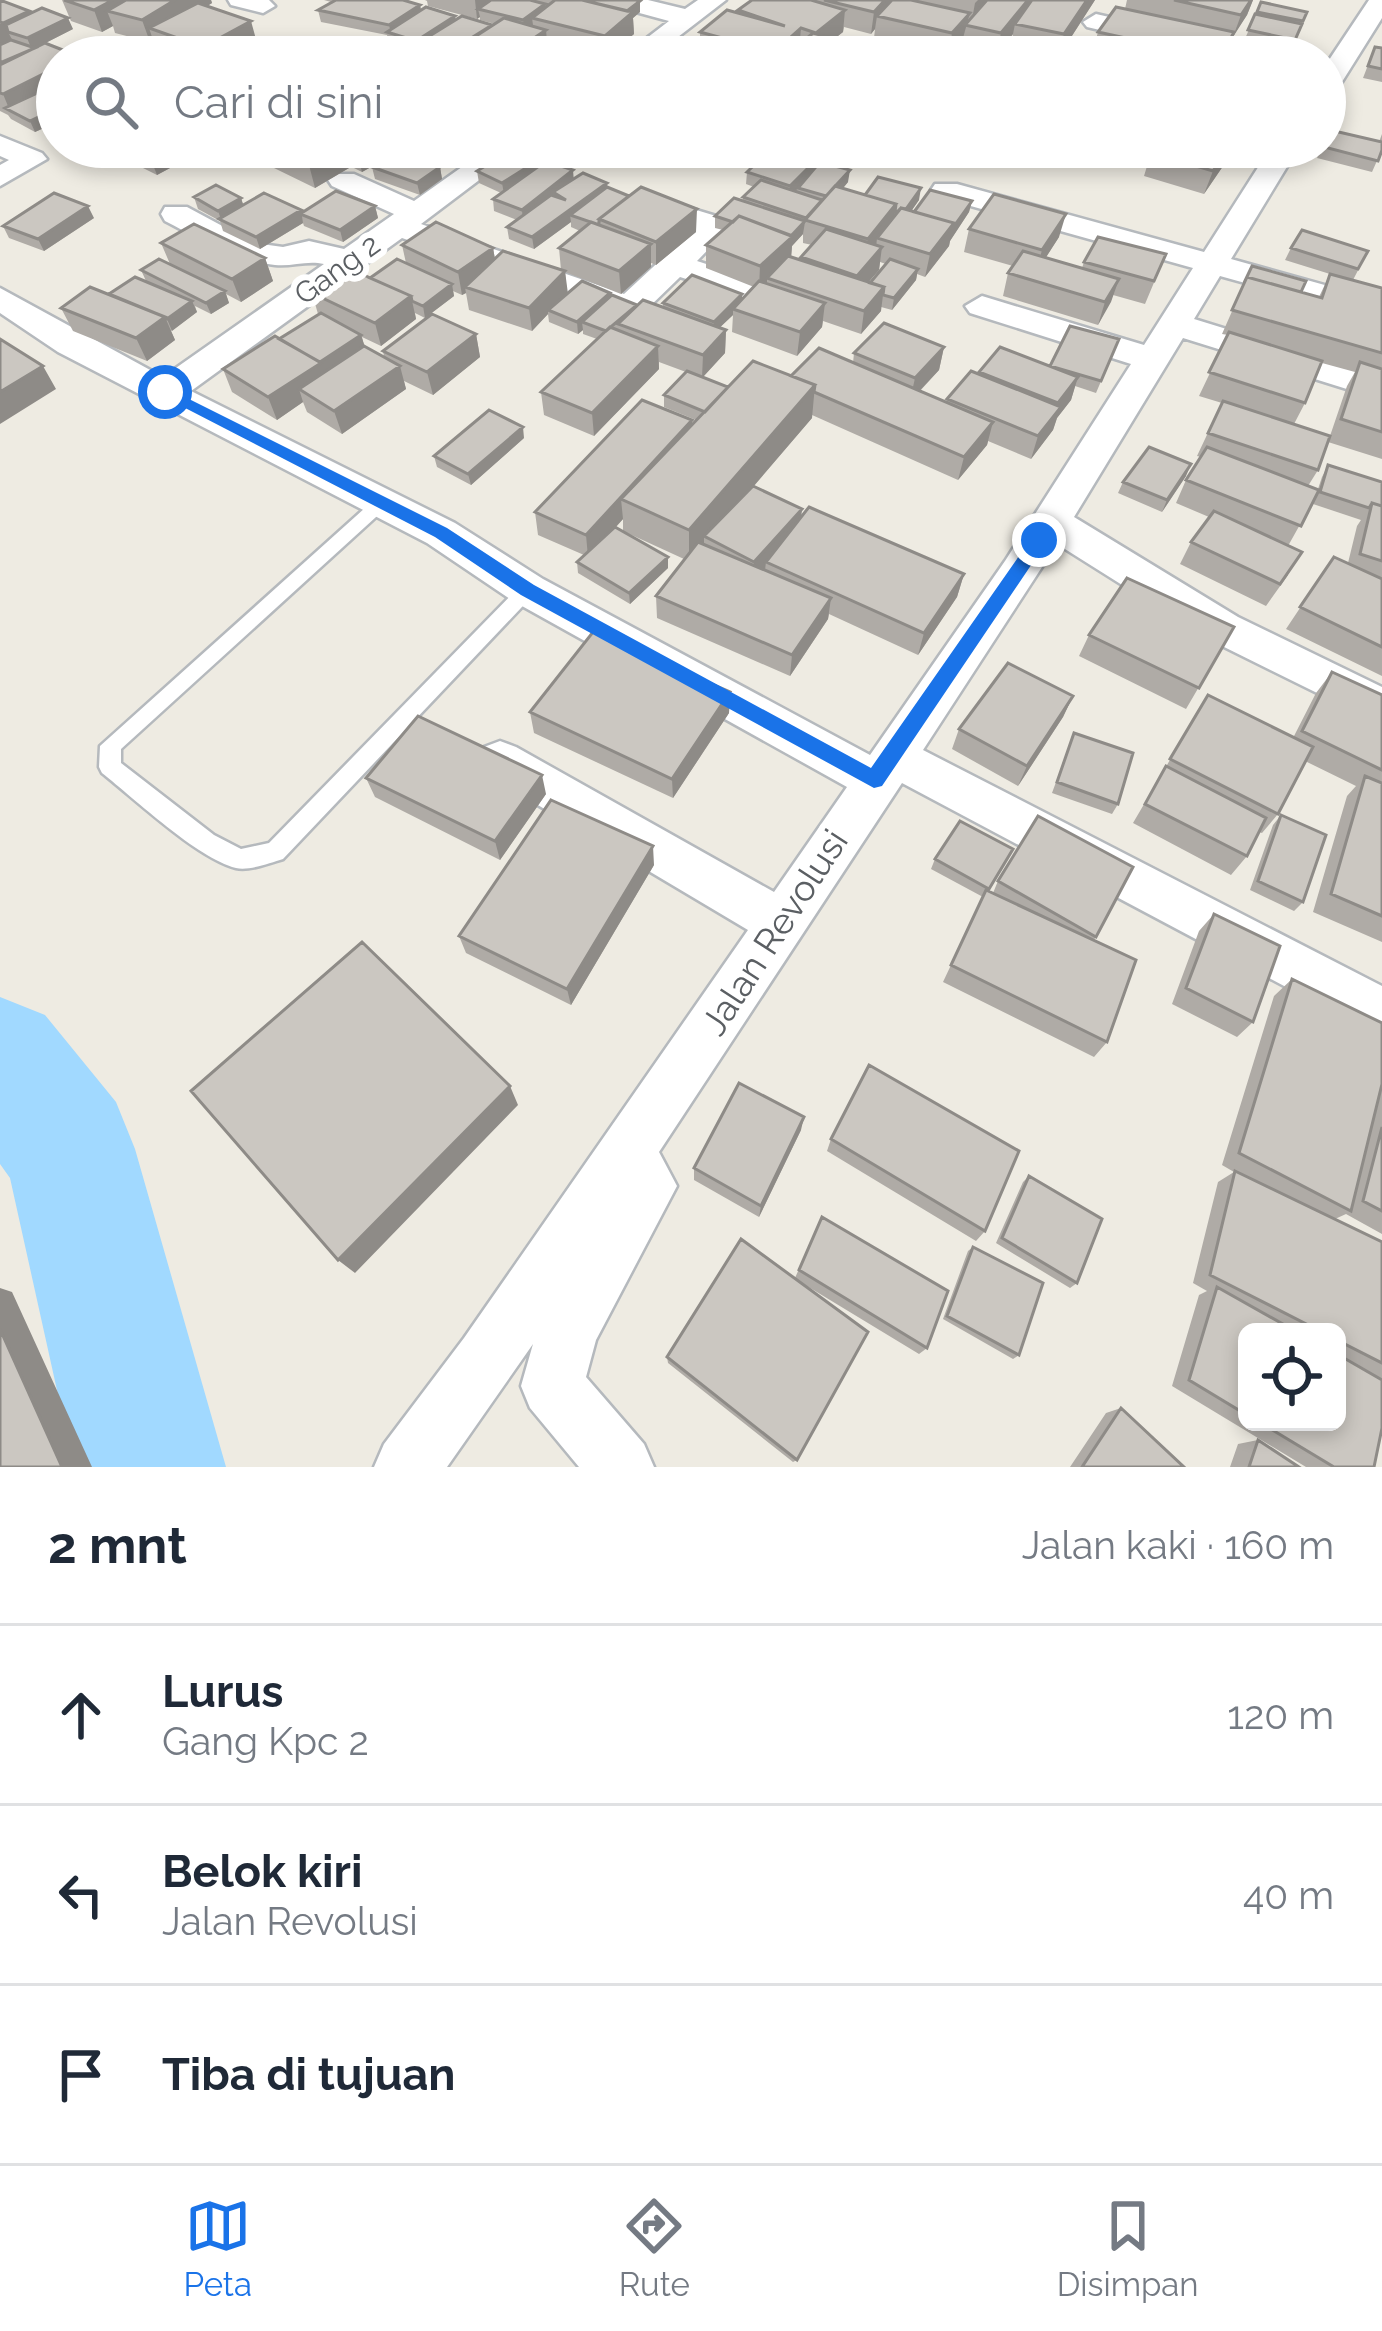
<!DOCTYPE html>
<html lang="id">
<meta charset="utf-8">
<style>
:root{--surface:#fff;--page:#f2f2f3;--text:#1f2937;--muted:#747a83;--line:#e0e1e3;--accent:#1a73e8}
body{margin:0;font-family:Raleway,sans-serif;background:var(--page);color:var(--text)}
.controls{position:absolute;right:36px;bottom:36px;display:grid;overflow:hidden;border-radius:18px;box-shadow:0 6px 18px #0003}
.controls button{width:108px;height:108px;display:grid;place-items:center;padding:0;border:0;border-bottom:3px solid var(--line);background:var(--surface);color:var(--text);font:60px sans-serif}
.stop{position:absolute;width:36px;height:36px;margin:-27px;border:9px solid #1a73e8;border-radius:50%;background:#fff}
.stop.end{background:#1a73e8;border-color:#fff;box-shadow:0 3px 12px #0008}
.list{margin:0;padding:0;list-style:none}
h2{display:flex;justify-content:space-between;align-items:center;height:156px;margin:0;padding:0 48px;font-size:51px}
h2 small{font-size:39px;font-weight:400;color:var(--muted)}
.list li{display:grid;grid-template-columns:78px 1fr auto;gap:36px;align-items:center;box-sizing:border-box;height:180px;padding:0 48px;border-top:3px solid var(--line)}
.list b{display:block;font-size:45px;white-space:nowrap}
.list p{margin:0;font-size:39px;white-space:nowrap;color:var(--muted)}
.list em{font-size:39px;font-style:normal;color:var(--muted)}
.icon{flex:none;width:66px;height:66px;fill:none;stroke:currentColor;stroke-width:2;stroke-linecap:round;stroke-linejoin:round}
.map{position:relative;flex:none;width:1382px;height:1467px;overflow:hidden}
.search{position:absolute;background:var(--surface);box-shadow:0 6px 18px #0003;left:36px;right:36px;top:36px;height:132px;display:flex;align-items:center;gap:30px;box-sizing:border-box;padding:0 42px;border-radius:66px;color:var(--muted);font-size:45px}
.sheet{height:696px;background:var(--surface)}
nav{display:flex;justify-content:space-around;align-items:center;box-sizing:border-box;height:168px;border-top:3px solid var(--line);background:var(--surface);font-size:33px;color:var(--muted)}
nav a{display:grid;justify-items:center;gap:6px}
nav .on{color:var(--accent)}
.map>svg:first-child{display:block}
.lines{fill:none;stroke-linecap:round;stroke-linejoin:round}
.river{fill:#a1d9ff;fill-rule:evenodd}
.lane-casing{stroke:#b5b9bd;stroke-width:5}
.street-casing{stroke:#b5b9bd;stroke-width:5}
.lane{fill:#fff;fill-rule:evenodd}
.street{fill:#fff;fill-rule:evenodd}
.wall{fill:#afaba6;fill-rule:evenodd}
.shaded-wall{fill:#8e8b87}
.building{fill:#cbc7c1;stroke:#8e8b87;stroke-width:3}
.route{fill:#1a73e8}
.labels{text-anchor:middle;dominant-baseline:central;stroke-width:12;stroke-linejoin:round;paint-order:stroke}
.far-street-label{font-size:30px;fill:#5b5f63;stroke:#fff}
.street-label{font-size:36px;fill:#5b5f63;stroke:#fff}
</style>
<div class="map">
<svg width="1382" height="1467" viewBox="0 0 1382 1467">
<rect width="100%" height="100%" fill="#eeebe2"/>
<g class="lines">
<!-- river -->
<path class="river" d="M0 997 45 1015 116 1102 135 1149 226 1467H74L10 1178 0 1164Z"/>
<defs>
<path id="lane" d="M381 497 387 499 390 503 387 507 121 749V763L214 835 241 849 269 843 521 585H535L538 590 283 859C270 863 249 871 236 868 197 858 135 799 102 773L99 767 100 746 375 499Z"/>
<path id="street" d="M228 0H269L275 6 263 13 231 5Z
M607 0H648L685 9 698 0H726L652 57H622L669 21 610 5Z
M1369 0H1382V18L1335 93 1325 95V66Z
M1096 14 1259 51 1263 57H1215L1087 27 1083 22Z
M0 136 42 153 47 159 0 186V165L9 160 0 156Z
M490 147H523L421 224 624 294 694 229 629 208 625 202 640 193 726 219 731 226 697 261 768 284 772 291 756 301 680 277 645 311 623 315 402 238 191 391 455 523 543 579 870 755 1005 561 1131 364 970 313 965 306 982 296 1144 345 1193 268 935 196 931 190 935 184H957L1204 252 1271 147H1299L1231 259 1382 301V321L1220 276 1194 319 1382 377V400L1183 338 1074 517 1238 617 1382 687V725L1208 639 1057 544 923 750 1382 986V1038L902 783 659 1152 677 1186 596 1340 586 1377 644 1444 654 1467H579L530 1408 521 1386 533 1344 447 1467H374L384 1444 464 1338 748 930 484 773 477 760 484 747 500 741 516 747 774 892 847 787 513 601 427 543 58 352 0 313V288L163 377 324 264C306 260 292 267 275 265 233 260 202 240 165 221L161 214 165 207H187L254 243 283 247 309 241 344 249 394 214 332 186 328 180 332 174H354L414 201Z"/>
</defs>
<!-- lane casing -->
<use href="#lane" class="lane-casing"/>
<!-- street casing -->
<use href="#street" class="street-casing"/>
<!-- lane -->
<use href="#lane" class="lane"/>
<!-- street -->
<use href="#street" class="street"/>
</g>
<!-- wall -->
<path class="wall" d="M0 0 73 29 45 43 79 57H57V122L35 132 11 119 8 115 0 111Z
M62 0H211L212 3 207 6 257 43 233 57H176L157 50 153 40 150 42 115 33 113 26 102 32 71 21Z
M324 0H403L420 5 421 10 456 20 492 25 495 24 480 20V17L477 19 428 6 427 1 425 0H636L640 1V12L633 18 634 34 607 57 547 43V47L586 57 427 52 424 48 418 52 389 43 387 35 321 22 318 10 331 2Z
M752 0H1095L1059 56 1011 46 1013 34 996 55 961 47 963 38 949 55 874 38 875 29 871 34 844 27 843 32 834 39 866 57H690L700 48V32L738 13V10Z
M1127 0H1253L1247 15 1232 37 1224 57H1105L1092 54 1098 32 1125 9Z
M1261 2 1307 12 1290 51 1244 41Z
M1375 47 1382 48V82L1363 78Z
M1382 134V155L1380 154 1372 172 1317 158 1322 147 1379 142Z
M70 147H209L157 175 129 161 127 157 108 168 73 152Z
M243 147H417L405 155 440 167 442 179 420 195 375 179 372 167 376 164 362 172 348 165 349 168 315 188 245 154Z
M573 147H654L626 168Z
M1156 147H1236L1204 194 1144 176 1151 153Z
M816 160 815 167 848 182 843 188 865 195 919 200 911 211 972 201 969 212 950 241 949 246 925 277 917 274 916 280 892 310 881 307V311L861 334 823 321 822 327 797 356 732 332 733 315 719 328 726 330 725 353 703 377 728 387 853 363 854 353 944 347 939 370 920 391 946 402 947 399 978 375 979 372 1050 366 1119 339 1096 393 1075 386 1071 400 1057 418 1053 430 1031 459 988 441 987 445 958 480 812 415V418L754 486 801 517 964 574 957 597 918 655 829 614 828 619 790 676 657 618 656 596 684 559 623 531V519L616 527 668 568 630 604 578 573 577 562 584 555 538 535 535 512 692 425 696 420 664 407V395L686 372 659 362V369L594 436 544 415 541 392 597 339 583 334V330L578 334 549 322 548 314 532 331 469 310 466 293 462 295 453 291 454 296 425 318 415 313 416 319 381 346 362 337 364 346 384 357 383 351 476 334 480 357 433 395 404 381 406 389 342 434 307 412 303 402 277 420 232 392 223 369 279 339 318 314 312 293 370 278 406 263 402 245 493 248 495 259 561 270 559 248 580 231 571 227V222L534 249 509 239 507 227 517 220 494 211 493 199 501 193 479 183 477 171 537 168 607 187 696 232 656 265 651 263V267L621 294 565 272 567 294 611 297 637 305 663 307V303L742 294V299L754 287 706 268V245L723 230 715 228V216L743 201V197L754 187 746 184 747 172ZM803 234V243L812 245 801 260 791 257 792 246ZM880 262 886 264 870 283 868 282 879 270Z
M194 197 241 198 243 205 302 213 375 206 378 218 343 242 304 226 303 223 260 249 223 231 220 221 198 209Z
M94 218 44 251 9 238 3 226Z
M969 229 1059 237 1046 257 1082 268 1084 262 1166 254 1145 304 1113 295 1098 325 1003 296 1008 273 1013 266 964 252Z
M161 243 265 258 273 281 241 302 226 294 229 303 211 314 195 306 197 312 171 331 175 340 147 361 73 331 61 308 109 294 146 281 141 270 170 264Z
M1291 248 1368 251 1353 280 1382 288V459L1328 442 1318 470 1308 486 1318 489 1322 477 1328 465 1382 482V676L1286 629 1334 557 1348 563 1357 526 1361 520 1313 504 1316 496 1288 546V575L1266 606 1180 564 1191 542 1209 517 1176 503 1186 480 1201 457 1197 456 1222 403 1199 396 1228 335 1222 334 1252 266 1301 292 1319 297 1330 274 1285 260ZM1322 363 1355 372 1347 386 1330 436 1294 424 1305 403Z
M524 438 471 485 437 467 434 456Z
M1186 476 1162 512 1118 493 1123 482Z
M1234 627 1186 709 1079 656 1089 635Z
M1332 672 1382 695V942L1313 912 1347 796 1356 786 1305 761 1278 814 1262 833 1259 832 1247 856 1231 875 1133 823 1208 695 1293 738 1316 693Z
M730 692 729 713 673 798 534 733 530 712Z
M1073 696 1063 717 1018 786 952 749 959 729Z
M1074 733 1118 804 1112 814 1052 793Z
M366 778 546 794 500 860 375 797Z
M1281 815 1303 902 1294 911 1250 890 1273 825Z
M1008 858 989 891 993 893 998 881 1133 867 1094 940 1107 1042 1094 1057 943 982 983 897 931 869 935 859Z
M654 865 571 1005 466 953 459 936Z
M1214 914 1253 1022 1237 1037 1172 1004 1199 931Z
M1292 979 1382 1023V1234L1346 1214 1335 1219 1382 1242V1428L1374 1467H1306L1172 1386 1199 1295 1207 1291 1193 1283 1218 1182 1234 1172 1222 1165 1274 996ZM1247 1332H1337V1422H1247Z
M801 1130 759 1217 694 1180V1168Z
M831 1139 985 1231 976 1241 827 1151Z
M1029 1176 1077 1283 1070 1288 996 1243 1023 1182Z
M822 1217 927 1348 919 1354 797 1280V1460L793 1462 668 1363 667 1357 795 1278Z
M973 1247 1019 1355 1013 1359 943 1319 968 1251Z
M1121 1408 1184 1467H1070L1106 1413Z
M1258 1440 1299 1467H1230L1238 1444Z"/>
<!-- shaded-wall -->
<path class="shaded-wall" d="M113 0H163L107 11 113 26 102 32 94 10Z
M175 0H211L212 3 164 33 149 28 153 40 150 42 142 20Z
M475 0H503L478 9 480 17 477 19Z
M885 0H891L877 16 875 29 871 34 874 12Z
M978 0H989L971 25 975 3Z
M1027 0H1033L1015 24 1013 34 996 55 1001 33Z
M1087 0H1095L1059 56 1064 34Z
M1251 0H1253L1247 15 1233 37 1241 15Z
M640 1V12L633 18 634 34 606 57 605 36 619 17Z
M545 4 546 15 532 18 533 25 525 31 523 20Z
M420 5 422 16 391 33 389 25Z
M845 10 843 32 814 55 816 33Z
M29 11 33 22 8 32 15 45 0 53V24Z
M970 13 963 38 949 55 952 33Z
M455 16 457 27 423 40 424 48 418 52 416 41Z
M68 18 73 29 32 50 27 38Z
M251 21 257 43 233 57H206L203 47Z
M801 28 799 50 792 57H774V52Z
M546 30 548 52 541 57H506Z
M57 67V94L10 111 3 94Z
M57 108V122L35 132 30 121Z
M99 147H123L127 157 108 168Z
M158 147H209L157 175 148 152Z
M340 147H343L349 168 315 188 309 165Z
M360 147H392L393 155 362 172 356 149Z
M402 147H417L404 155Z
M625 147H654L626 168Z
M1230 147H1236L1204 194 1213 171Z
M816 160 815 172 789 197 790 186Z
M537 161 538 173 504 194 502 183Z
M440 167 442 179 420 195 417 183Z
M573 170 574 182 553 192 554 198 523 222 522 210Z
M850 170 848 182 827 208 828 196Z
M607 183 608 195 570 215 571 222 534 249 532 237Z
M921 188 919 200 901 226 903 214Z
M241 198 245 210 222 222 218 211Z
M972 201 969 212 950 241 949 246 925 277 930 254Z
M896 204 893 227 877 238 876 248 865 262 868 239Z
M88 206 94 218 44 251 38 239Z
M375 206 378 218 343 242 340 230Z
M697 209 696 232 656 265V242Z
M301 210 303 223 260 249 256 237Z
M1066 214 1059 237 1036 273 1042 250Z
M805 222 803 234 792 246 791 259 767 278V282L759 289 760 266Z
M651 244V267L621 294 619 271Z
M882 247 879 270 854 299 857 276Z
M493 248 497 271 465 287 466 293 462 295 458 272Z
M265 258 273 281 241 302 232 279Z
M918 269 916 280 892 310 894 298Z
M565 271 568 294 548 310V314L532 331 529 308Z
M1119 279 1111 302 1098 325 1105 302Z
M452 284 454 296 425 318 423 306Z
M884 287 881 311 861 334 864 311Z
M225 291 229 303 211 314 206 303Z
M610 293 611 305 582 322 583 330 578 334 577 322Z
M742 294V306L733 309V315L713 334 714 322Z
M411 296 416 319 381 346 375 323Z
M192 301 197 312 172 331 167 319Z
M825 303 822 327 797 356 800 332Z
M165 317 175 340 147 361 136 338Z
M726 330 725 353 702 378 703 355Z
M476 334 480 357 433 395 427 372Z
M361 335 365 347 299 389 303 402 277 420 268 397Z
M658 346 659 369 594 436 592 413Z
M944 347 939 370 910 401 915 378Z
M43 366 56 389 0 424V392Z
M400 366 406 389 342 434 334 411Z
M1078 377 1071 400 1057 418 1053 430 1031 459 1038 436 1054 416 1058 403Z
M815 385 812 418 709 538 704 536V544L689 561V530Z
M692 420V443L621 499 623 519 588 557 586 535Z
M993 422 987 445 958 480 964 457Z
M523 427 524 438 471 485 468 474Z
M1191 464 1186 476 1162 512 1167 500Z
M802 509 800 532 766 562 765 570 752 584 754 562Z
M668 557V568L630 604 629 593Z
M964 574 957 597 918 655 924 633Z
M831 598 828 619 790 676 792 655Z
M730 692 729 713 673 798 672 779Z
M1073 696 1063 717 1018 786 1027 766Z
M542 775 546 794 500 860 495 841Z
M653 846 654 865 571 1005 567 989Z
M510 1086 518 1105 355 1273 338 1260Z
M804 1117 801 1130 759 1217 761 1206Z
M0 1288 12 1292 92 1467H62L0 1329Z"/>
<!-- building -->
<path class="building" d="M0 0 29 11 3 23 0 22Z
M64 0H113L94 10Z
M126 0H175L142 20 107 11Z
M336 0H403L420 5 389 25 318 10Z
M491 0H530L545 4 523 20 478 9Z
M555 0H582L633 12 605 36 532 18Z
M582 0H636L640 1 627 11Z
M752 0H811L845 10 816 33 801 28 774 52 700 32 727 10 785 26 738 10Z
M824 0H885L874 12Z
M892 0H911L970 13 952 33 877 16Z
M987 0H1028L1001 33 965 25Z
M1032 0H1087L1064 34 1015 24Z
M1174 0H1251L1241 15Z
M1261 2 1307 12 1303 21 1257 12Z
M198 3 251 21 203 47 149 28Z
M426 7 455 16 416 41 387 32Z
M1116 7 1234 32 1221 57H1213L1098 32Z
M42 8 68 18 27 38 8 32 6 25Z
M1255 14 1302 24 1295 40 1248 30Z
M462 16 492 25 460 45 446 40 438 45 423 40Z
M504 18 546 30 506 57H419L446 40 462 45Z
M813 33 867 48 857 57H785Z
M11 40 35 48 0 63V45Z
M710 41 766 56 690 57Z
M45 43 78 56 57 57V67L3 94 0 93V65Z
M1234 44 1281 53 1280 57H1230Z
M550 45 586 57H532Z
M1375 47 1382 48V69L1368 66Z
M57 84V108L30 121 5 108Z
M1330 130 1382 142V150L1378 161 1324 147Z
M138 147H158L148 152Z
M271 147H340L309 165Z
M773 147 816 160 790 186 747 172Z
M1156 147H1230L1213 171 1151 153Z
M511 150 537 161 502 183 477 171Z
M395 151 440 167 417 183 372 167Z
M546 161 573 170 522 210 493 199Z
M820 162 850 170 826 196 798 188Z
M583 173 607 183 532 237 507 227 551 195 566 200 553 192Z
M878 177 921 188 906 209 901 208 897 212H895L896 204 865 195Z
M761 180 822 200 806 218 743 197Z
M216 185 241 198 218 211 194 197Z
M835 186 896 204 868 239 805 220Z
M607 187 629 196 599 219V225L570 215Z
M641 187 697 209 656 242 599 219Z
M930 190 972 201 952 229 954 223 914 212Z
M336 191 375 206 340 230 300 214Z
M54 193 88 206 38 239 3 226Z
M264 193 301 210 256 237 219 219Z
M994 194 1066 214 1042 250 969 229Z
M734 198 805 221 791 236 739 216 733 222 715 216Z
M901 208 954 223 930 254 877 238Z
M739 216 793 236 760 266 706 245Z
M436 222 493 248 458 272 402 245Z
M591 222 651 244 619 271 559 248Z
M194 224 265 258 232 279 161 243Z
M826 229 882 247 857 276 801 257Z
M1302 230 1368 251 1358 269 1291 248Z
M1098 237 1166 254 1154 281 1084 262Z
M503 251 565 271 529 308 465 287Z
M1023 251 1119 279 1105 302 1008 273Z
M788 256 884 287 864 311 767 278Z
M159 259 225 291 206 303 141 270Z
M397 259 452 284 423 306 412 301 411 296 370 278Z
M890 259 918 269 894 298 883 295 884 287 870 283Z
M1252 266 1306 281 1301 292 1247 277 1244 283Z
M348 268 411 296 375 323 312 293Z
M1330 274 1382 288V353L1232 310 1247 277 1322 298Z
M692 275 742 294 714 322 663 303Z
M135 277 192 301 167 319 164 318 165 317 109 294Z
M582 281 610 293 577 322 548 310Z
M759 281 825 303 800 332 733 309Z
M90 287 165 317 136 338 61 308Z
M612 295 637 305 606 331 582 322Z
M643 300 726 330 703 355 618 324Z
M321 313 361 335 320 362 279 339Z
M432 314 476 334 427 372 383 351Z
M884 323 944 347 915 378 854 353Z
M1070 326 1119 339 1101 381 1050 366Z
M610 327 658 346 592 413 541 392Z
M1229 332 1322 361 1305 403 1209 372Z
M275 336 321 363 268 397 223 369Z
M0 339 43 366 0 392Z
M364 346 400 366 334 411 299 389Z
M1000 347 1078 377 1058 403 979 372Z
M819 348 993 422 964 457 814 392 815 385 791 376Z
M753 361 815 385 689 530 621 499Z
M1360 362 1382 369V432L1341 419Z
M687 371 728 387 705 412 664 395Z
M971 371 1061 407 1038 436 947 399Z
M642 400 692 420 586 535 535 512Z
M1223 401 1330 436 1318 470 1208 433Z
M489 410 523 427 468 474 434 456Z
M1149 447 1191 464 1167 500 1123 482Z
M1207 447 1319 490 1301 526 1186 480Z
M1328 465 1382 482V506L1372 503 1369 508 1320 492Z
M753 486 802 509 754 562 704 536Z
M1372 503 1382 506V561L1360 554Z
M809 507 964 574 924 633 766 562Z
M1214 511 1302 552 1280 584 1191 542Z
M615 527 668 557 629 593 577 562Z
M698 542 831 598 792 655 656 596Z
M1334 557 1382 579V647L1300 607Z
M1127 578 1234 627 1199 688 1089 635Z
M593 632 730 692 672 779 530 712Z
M1008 663 1073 696 1027 766 959 729Z
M1332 672 1382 695V770L1302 731Z
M1208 695 1313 747 1278 814 1170 759Z
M418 716 542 775 495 841 366 778Z
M1074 733 1133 753 1118 804 1057 782Z
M1166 766 1266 818 1247 856 1145 804Z
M1365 776 1382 783V916L1331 894Z
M551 800 653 846 567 989 459 936Z
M1281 815 1326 835 1303 902 1258 881Z
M1038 816 1133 867 1096 937 998 881Z
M960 821 1013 849 989 889 935 859Z
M986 890 1136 960 1107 1042 951 965Z
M1214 914 1280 946 1253 1022 1186 988Z
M362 942 510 1086 338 1260 191 1091Z
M1292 979 1382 1023V1084L1351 1211 1239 1153Z
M869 1065 1019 1151 985 1231 831 1139Z
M739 1083 804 1117 761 1206 694 1168Z
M1382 1127V1211L1363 1201Z
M1235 1171 1382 1242V1363L1337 1340V1332H1322L1210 1275Z
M1029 1176 1102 1219 1077 1283 1002 1238Z
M822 1217 948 1291 927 1348 799 1270Z
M741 1239 868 1332 797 1460 667 1357Z
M973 1247 1043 1283 1019 1355 947 1316Z
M1217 1287 1297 1332H1247V1415L1189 1380Z
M0 1329 62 1467H0Z
M1337 1354 1382 1380V1428L1374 1467H1334L1259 1422H1337Z
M1121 1408 1184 1467H1082Z
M1258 1440 1299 1467H1249Z"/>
<!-- route -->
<path class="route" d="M165 387 447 528 534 585 871 768 1033 536 1048 540 882 786 874 788 521 595 435 537 160 395 158 392Z"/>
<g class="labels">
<!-- far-street labels -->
<g class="far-street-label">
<text transform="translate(337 269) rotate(-36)">Gang 2</text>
</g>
<!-- street labels -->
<g class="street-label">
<text transform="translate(774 932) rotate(-57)">Jalan Revolusi</text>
</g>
</g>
</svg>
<div class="controls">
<button><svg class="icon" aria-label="locate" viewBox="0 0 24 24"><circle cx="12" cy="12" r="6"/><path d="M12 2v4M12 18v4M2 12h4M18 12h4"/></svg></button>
</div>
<div class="stop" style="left:165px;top:392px"></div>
<div class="stop end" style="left:1039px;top:540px"></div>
<div class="search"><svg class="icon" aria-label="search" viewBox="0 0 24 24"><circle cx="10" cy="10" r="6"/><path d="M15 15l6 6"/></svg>Cari di sini</div>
</div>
<section class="sheet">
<h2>2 mnt<small>Jalan kaki · 160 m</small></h2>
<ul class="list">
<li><svg class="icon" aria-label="ahead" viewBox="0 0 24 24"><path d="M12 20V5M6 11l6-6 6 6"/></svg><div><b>Lurus</b><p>Gang Kpc 2</p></div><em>120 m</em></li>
<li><svg class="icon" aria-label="left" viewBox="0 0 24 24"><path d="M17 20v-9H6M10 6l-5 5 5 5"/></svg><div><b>Belok kiri</b><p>Jalan Revolusi</p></div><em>40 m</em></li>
<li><svg class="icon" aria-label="arrive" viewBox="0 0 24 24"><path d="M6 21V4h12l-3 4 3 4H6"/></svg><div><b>Tiba di tujuan</b></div></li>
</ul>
</section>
<nav>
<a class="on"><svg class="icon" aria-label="map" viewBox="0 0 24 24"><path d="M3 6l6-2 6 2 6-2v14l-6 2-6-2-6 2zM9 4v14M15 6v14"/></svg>Peta</a>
<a><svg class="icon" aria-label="directions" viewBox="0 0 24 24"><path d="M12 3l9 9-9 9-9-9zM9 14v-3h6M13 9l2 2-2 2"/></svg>Rute</a>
<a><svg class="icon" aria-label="saved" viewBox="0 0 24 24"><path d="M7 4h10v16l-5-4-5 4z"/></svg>Disimpan</a>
</nav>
